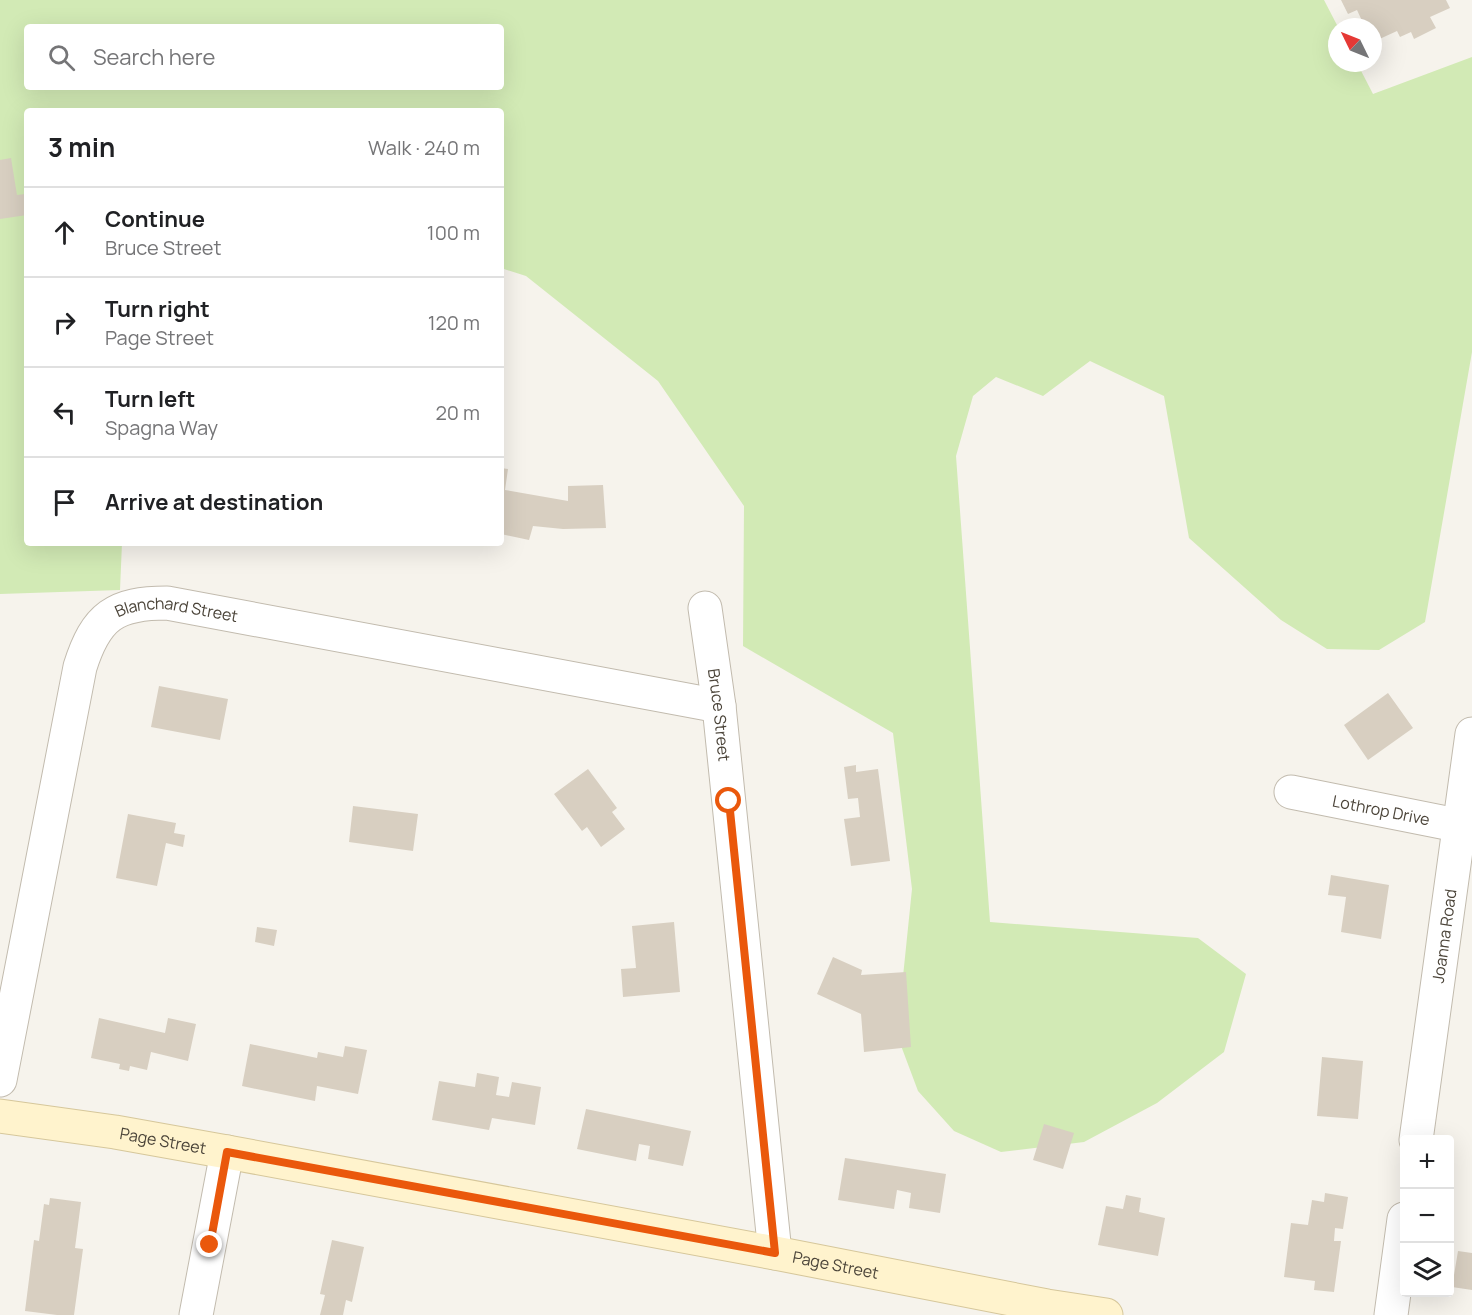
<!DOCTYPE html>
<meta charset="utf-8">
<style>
:root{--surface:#fff;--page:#f2f2f2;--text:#202124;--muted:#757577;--line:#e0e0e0}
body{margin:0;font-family:Manrope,sans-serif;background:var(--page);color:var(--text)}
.controls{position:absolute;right:18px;bottom:18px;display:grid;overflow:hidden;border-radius:6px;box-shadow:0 6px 24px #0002}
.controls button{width:54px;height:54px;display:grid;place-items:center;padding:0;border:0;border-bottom:2px solid var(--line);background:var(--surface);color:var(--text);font:30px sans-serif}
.compass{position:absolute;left:1328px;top:18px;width:54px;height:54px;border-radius:50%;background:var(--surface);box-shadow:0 6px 24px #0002;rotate:313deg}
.stop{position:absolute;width:18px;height:18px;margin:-14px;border:4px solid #ea580c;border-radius:50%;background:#fff}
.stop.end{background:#ea580c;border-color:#fff;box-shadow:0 2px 6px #0008}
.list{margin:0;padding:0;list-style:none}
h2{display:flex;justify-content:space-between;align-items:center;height:78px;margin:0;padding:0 24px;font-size:26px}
h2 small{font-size:20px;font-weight:400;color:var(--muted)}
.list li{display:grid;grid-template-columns:39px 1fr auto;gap:18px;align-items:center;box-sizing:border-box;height:90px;padding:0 24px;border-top:2px solid var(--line)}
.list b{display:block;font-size:22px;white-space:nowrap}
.list p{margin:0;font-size:20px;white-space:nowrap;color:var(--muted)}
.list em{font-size:20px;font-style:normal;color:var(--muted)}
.icon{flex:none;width:33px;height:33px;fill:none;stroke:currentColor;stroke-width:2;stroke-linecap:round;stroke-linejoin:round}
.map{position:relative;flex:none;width:1472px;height:1315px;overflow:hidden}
.search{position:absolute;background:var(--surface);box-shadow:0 6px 24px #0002;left:24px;top:24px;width:480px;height:66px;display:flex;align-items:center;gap:15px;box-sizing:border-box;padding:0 21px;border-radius:6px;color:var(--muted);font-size:22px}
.panel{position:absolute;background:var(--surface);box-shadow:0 6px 24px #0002;left:24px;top:108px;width:480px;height:438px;border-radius:6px}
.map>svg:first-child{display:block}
.green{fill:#d2eab5;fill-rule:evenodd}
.building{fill:#d8cfc1}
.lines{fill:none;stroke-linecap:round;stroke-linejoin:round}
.street-casing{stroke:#c2bbae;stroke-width:35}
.secondary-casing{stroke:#d6c79b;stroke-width:35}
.street{stroke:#fff;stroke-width:33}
.secondary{stroke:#fff3cd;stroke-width:33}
.route{stroke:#ea580c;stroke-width:8}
.labels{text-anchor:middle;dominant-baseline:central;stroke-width:5;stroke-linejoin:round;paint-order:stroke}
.street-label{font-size:16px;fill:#4b4439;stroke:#fff}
</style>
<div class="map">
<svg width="1472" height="1315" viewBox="0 0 1472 1315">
<rect width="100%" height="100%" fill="#f6f3ec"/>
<!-- green -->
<path class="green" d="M0 0H1324L1338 27 1337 63H1357L1373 94 1472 57V352L1425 622 1379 650 1327 649 1281 620 1189 538 1164 396 1090 361 1043 396 996 377 973 396 956 456 990 922 1198 938 1246 974 1224 1052 1157 1103 1084 1142 1001 1152 954 1131 918 1091 897 1035 912 889 893 733 743 646 744 506 658 381 526 276 501 268V111H27V543H122L120 590 0 594ZM27 27H501V87H27Z"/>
<!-- building -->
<path class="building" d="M1341 0H1446L1450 8 1430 17 1436 28 1414 39 1411 32 1400 37 1397 31 1373 42V27H1354L1363 23 1357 10 1348 14Z
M11 158 17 195 25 194 27 215 0 219V160Z
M501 468 508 469 505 490 568 501V486L603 485 606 528 563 529 533 526 529 540 501 534Z
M159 686 228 699 220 740 151 727Z
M1388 693 1413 728 1368 760 1344 725Z
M856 765V772L878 769 890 861 851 866 844 819 860 817 858 798 848 799 844 767Z
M588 769 617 808 612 812 625 829 601 847 587 827 582 831 554 794Z
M353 806 418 814 413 851 349 842Z
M128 814 176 823 174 833 185 835 183 847 166 843 157 886 116 878Z
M1331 875 1389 885 1381 939 1341 932 1346 897 1328 895Z
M674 922 680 992 623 997 621 969 636 968 632 926Z
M257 927 277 930 274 946 255 942Z
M833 957 862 970 861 975 906 972 911 1047 864 1052 861 1014 817 994Z
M99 1018 165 1033 168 1018 196 1024 188 1061 151 1052 147 1070 130 1066 129 1071 119 1069 120 1064 91 1058Z
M250 1044 317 1058 318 1052 343 1057 345 1046 367 1050 358 1094 317 1086 315 1101 242 1086Z
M1322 1057 1363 1061 1358 1119 1317 1116Z
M477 1073 499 1077 496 1095 509 1097 512 1082 541 1087 535 1125 492 1118 489 1130 432 1120 439 1081 475 1087Z
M586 1109 691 1131 683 1166 648 1159 650 1146 639 1144 636 1161 577 1149Z
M1044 1124 1074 1133 1063 1169 1033 1160Z
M845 1158 946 1174 940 1213 909 1208 911 1193 897 1190 894 1209 838 1200Z
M1325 1193 1348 1197 1343 1229 1335 1228 1334 1241H1341L1334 1292 1314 1290 1315 1281 1284 1277 1291 1223 1308 1225 1312 1200 1324 1202Z
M1126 1195 1141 1198 1139 1212 1165 1218 1158 1256 1098 1245 1106 1206 1123 1209Z
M50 1198 81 1202 75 1248 83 1249 74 1315H57L25 1311 34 1240 39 1241 44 1204 49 1205Z
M332 1240 364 1247 352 1302 346 1300 343 1315H320L325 1295 320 1294Z
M1458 1251 1472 1253V1290L1452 1287Z"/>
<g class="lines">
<defs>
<g id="street">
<path id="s1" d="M705 608 719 706 775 1253"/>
<path id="s2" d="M1291 792 1472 828"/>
<path id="s3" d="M0 1080 80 667C96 616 115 603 167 603L719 706"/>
<path id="s4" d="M1416 1140 1472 734"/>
<path d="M196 1315 227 1152"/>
<path d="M1391 1315 1404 1219"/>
</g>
<g id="secondary">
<path id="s5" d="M0 1116 115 1132 227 1152 775 1253 1047 1306 1106 1315"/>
</g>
</defs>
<!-- street casing -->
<use href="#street" class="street-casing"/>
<!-- secondary casing -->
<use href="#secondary" class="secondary-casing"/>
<!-- street -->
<use href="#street" class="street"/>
<!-- secondary -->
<use href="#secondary" class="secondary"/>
</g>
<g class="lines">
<!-- route -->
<path class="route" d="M210 1245 227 1152 775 1253 729 801"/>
</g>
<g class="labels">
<!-- street labels -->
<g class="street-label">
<text stroke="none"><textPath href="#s3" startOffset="550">Blanchard Street</textPath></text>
<text stroke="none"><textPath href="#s1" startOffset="108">Bruce Street</textPath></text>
<text stroke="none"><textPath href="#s2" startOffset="92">Lothrop Drive</textPath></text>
<text stroke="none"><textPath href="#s4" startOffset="206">Joanna Road</textPath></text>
<text stroke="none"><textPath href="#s5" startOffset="165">Page Street</textPath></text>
<text stroke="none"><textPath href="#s5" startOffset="849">Page Street</textPath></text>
</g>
</g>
</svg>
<div class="controls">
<button>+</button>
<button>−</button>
<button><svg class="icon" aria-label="layers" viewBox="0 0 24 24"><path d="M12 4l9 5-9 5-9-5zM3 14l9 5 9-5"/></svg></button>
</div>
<svg class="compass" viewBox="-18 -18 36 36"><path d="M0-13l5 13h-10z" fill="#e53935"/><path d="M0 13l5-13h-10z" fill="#757577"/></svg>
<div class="stop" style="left:729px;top:801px"></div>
<div class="stop end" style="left:210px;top:1245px"></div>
<div class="search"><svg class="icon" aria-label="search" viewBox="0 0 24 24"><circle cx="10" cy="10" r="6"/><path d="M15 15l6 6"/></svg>Search here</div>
<section class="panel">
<h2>3 min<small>Walk · 240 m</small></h2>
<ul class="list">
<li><svg class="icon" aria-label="ahead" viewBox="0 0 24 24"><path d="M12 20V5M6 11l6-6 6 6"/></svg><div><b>Continue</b><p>Bruce Street</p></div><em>100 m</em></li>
<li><svg class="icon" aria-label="right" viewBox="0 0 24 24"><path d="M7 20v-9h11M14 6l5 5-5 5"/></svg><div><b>Turn right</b><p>Page Street</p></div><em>120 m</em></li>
<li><svg class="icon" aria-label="left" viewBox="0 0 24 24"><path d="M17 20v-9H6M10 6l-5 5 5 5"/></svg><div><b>Turn left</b><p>Spagna Way</p></div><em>20 m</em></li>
<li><svg class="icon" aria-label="arrive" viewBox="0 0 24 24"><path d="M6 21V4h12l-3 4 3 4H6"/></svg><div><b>Arrive at destination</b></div></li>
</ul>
</section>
</div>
